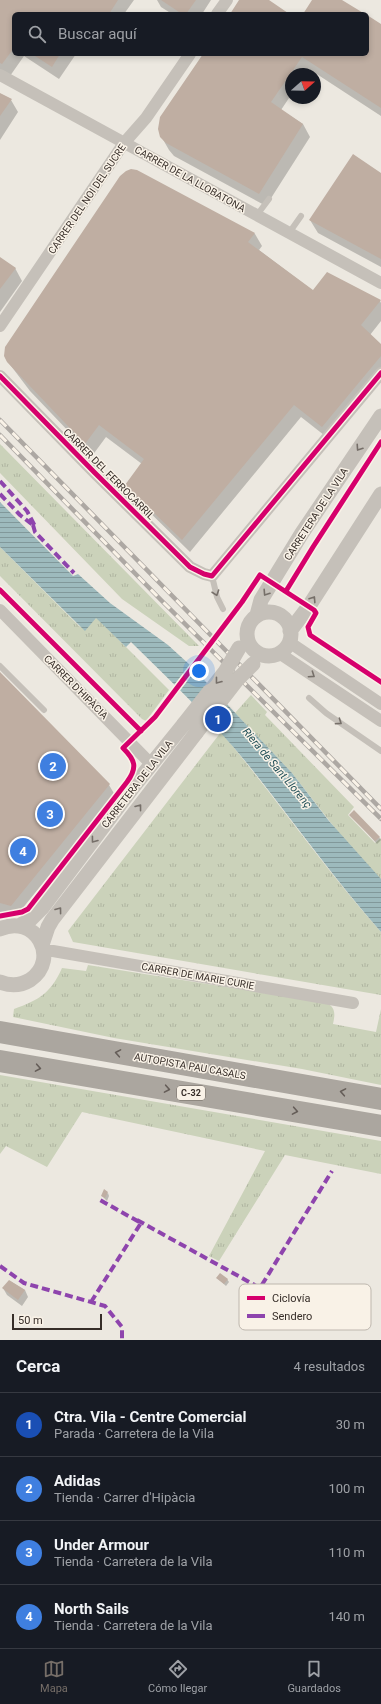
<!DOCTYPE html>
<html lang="es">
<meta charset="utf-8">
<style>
:root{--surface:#171b24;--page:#20242c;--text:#f1f3f6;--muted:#9ea1a6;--line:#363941;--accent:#766e68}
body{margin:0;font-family:Roboto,sans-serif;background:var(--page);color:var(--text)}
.compass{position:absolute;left:285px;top:68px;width:36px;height:36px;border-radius:50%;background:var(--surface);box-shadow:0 2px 6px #0003;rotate:70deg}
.scale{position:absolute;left:12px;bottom:10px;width:90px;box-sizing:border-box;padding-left:4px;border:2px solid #362d28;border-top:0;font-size:11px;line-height:14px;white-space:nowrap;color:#362d28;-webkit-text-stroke:3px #f9f2e7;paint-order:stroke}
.you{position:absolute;left:199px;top:671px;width:14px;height:14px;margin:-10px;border:3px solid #fff;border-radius:50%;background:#1a73e8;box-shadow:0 0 0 6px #1a73e833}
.badge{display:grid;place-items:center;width:26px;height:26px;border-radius:50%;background:var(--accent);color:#fff;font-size:13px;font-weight:700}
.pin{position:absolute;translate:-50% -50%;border:2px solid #fff;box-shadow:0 1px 4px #0006}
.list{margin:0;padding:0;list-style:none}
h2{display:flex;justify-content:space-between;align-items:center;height:52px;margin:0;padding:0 16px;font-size:17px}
h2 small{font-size:13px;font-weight:400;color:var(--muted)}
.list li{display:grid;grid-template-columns:26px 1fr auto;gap:12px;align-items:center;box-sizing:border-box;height:64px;padding:0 16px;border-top:1px solid var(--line)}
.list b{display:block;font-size:15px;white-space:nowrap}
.list p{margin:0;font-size:13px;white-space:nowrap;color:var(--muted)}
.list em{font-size:13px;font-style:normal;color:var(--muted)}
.icon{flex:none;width:22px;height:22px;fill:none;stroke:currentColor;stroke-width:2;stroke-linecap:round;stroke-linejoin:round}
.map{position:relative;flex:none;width:381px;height:1340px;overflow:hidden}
.search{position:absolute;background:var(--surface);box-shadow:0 2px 6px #0003;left:12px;right:12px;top:12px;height:44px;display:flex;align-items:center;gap:10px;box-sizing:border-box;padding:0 14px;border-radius:6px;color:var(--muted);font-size:15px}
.sheet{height:308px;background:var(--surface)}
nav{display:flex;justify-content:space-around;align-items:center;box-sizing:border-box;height:56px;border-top:1px solid var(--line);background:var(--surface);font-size:11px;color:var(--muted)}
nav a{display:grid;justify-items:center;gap:2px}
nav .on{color:var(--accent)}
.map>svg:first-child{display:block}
.grass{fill:url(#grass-tufts)}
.water{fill:url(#water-rules)}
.shadow{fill:#0003}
.building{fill:#bfaea2}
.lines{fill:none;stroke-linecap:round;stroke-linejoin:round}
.service{stroke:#c5c0b9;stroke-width:6}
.minor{stroke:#c5c0b9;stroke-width:12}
.tertiary{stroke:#c5c0b9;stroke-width:15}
.motorway{stroke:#aba69f;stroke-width:22}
.rail-casing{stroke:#ada8a3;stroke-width:4.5}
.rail{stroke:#f9f2e7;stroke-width:3;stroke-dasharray:9;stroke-linecap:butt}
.tertiary-bridge{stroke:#c5c0b9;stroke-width:15}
.quiet{stroke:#8e44ad;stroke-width:4;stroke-dasharray:8 4;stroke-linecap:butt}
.cycleway-casing{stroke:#f9f2e7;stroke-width:8}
.cycleway{stroke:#d6006c;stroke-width:5}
.oneway{stroke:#766f69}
.oneway2{stroke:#655d58}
.labels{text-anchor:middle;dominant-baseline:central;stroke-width:3;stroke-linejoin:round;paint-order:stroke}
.shield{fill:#f9f2e7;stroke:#706861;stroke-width:1}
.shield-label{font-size:9px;font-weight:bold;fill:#362d28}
.street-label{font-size:10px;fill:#362d28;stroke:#f9f2e7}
.water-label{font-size:11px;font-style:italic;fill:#1e4d56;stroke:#f9f2e7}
.key{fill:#f9f2e7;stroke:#beb7ae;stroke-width:1}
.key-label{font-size:11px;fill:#362d28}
</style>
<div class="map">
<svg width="381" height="1340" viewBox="0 0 381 1340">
<defs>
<pattern id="grass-tufts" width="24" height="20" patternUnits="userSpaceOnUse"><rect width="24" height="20" fill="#cbd2ba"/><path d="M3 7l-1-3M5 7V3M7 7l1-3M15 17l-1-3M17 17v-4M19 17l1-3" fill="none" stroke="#afb5a0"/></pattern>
<pattern id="water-rules" width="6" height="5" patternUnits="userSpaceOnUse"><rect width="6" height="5" fill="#9dbabd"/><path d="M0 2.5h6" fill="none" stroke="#81989a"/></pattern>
</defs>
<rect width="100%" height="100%" fill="#ece8e0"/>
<!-- grass -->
<path class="grass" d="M0 444 199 646H189L122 599 0 473Z
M0 547 80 627 92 613 169 690 146 721 142 719 0 576Z
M251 695 267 712 265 715 354 807 348 815 375 843 381 838V887L292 773 235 713Z
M221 732C276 798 324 868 381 932V995L73 942 68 931Z
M88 965 327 1003C336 1008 335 1015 333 1024L376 1032 381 1009V1085L302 1069 114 1038 13 1017 14 1009C39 1000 51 993 62 968L86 971Z
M0 1075 381 1141V1174L285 1155 219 1261 209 1256 265 1151 82 1112 47 1167 6 1146 0 1154Z"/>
<!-- water -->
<path class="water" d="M0 502 73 576 78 574 110 603 168 645 190 665 292 773 329 821 381 879V932C337 882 299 829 258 777 220 728 175 685 131 642L126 647 96 618 85 631 0 547Z"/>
<!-- shadow -->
<path class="shadow" d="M0 0H134L124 14H14V54H76L59 79 24 56 10 76 0 71Z
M157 0H211L202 14H172L161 7Z
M367 17 381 25V116L309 69 306 74H291V95L281 110 303 124 310 137 266 206 174 156 169 150 161 136 204 54H367Z
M0 94 11 100 18 112 0 140Z
M137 171 255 234 262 246 259 250 313 291 380 301 381 303V321L370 335 381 346V377L329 439 301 417 190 552 132 495 127 485 142 464 106 437 92 456 30 391 8 362Z
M381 175V267L318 233 310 220Z
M0 258 15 268 22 281 0 312Z
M0 673 109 785 115 795 17 915 0 912Z
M351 815 379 837 381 840 377 844Z
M108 1193 109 1196 107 1201 102 1196Z
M217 1278 227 1279 229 1282 226 1286Z
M10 1281 25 1290 28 1297 22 1306 7 1295 3 1288Z"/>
<!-- building -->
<path class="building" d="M0 0H118L109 14H14V48L2 64 0 63Z
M161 0H196L186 14H182Z
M239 0H269L288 13 287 14H230Z
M312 0H342L365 14H303Z
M367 15 381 24V108L302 57 271 102 303 124 259 194 166 143 160 137 158 129 160 117 203 54H367Z
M32 54H60L52 67Z
M0 93 12 99 0 116Z
M353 154 381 173V259L309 220Z
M131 169 137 170 255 233 248 242 313 290 327 272 381 300 361 325 381 344V356L322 427 294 405 182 540 125 485 144 459 99 425 85 444 7 362 4 356 5 347 50 280 120 176 126 171Z
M0 257 16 268 0 289Z
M0 672 110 784 11 906 0 903Z
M354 810 380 837 375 841 349 815Z
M104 1189 108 1192 105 1198 101 1196Z
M220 1273 228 1279 224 1284 216 1278Z
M9 1280 25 1290 18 1300 2 1288Z"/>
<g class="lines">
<!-- service -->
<path class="service" d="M257 215 269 199
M289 233 301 216
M212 576 217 597 223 609
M0 666 44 710
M309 698 326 713 381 751"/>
<!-- minor -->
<path class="minor" d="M217 14 227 0
M0 75 381 283
M0 326 124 143 146 118 190 54
M0 376 95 473 190 567 204 574 212 576 381 373
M0 610 152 765
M289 642 381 704
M279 653 381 721
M43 951H53L353 1003"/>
<!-- tertiary -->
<path class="tertiary" d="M247 634a22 22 0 1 1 44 0a22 22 0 1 1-44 0Z
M257 615 261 600 302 533 381 416
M290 631 309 606 381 494
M19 926 31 919 42 908 133 787 184 724
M0 929C35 913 61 959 30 980 20 986 10 986 0 982
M42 945 48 927 52 920 196 733"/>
<!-- motorway -->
<path class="motorway" d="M0 1032 381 1099
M0 1061 381 1126"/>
<defs>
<path id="rail" d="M0 420 381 809
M0 435 161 600 381 819"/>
</defs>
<!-- rail casing -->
<use href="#rail" class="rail-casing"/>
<!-- rail -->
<use href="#rail" class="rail"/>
<!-- tertiary-bridge -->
<path class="tertiary-bridge" d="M184 724 225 672 239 648
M196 733 237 680 253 664"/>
<!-- quiet -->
<path class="quiet" d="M0 481 27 511 36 528
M0 494 20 515 33 525
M33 525 35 532 74 573
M137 1220 260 1288 332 1171
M0 1266 24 1283 105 1306 122 1327V1340
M91 1302 141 1223 100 1200"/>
<defs>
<path id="cycleway" d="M0 376 95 473 190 567 204 574 212 576 381 373
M0 590 141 731
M286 591 313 547 381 442
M0 916 22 912 28 909 127 782C138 767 135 760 123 748L155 717 242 602 260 575 314 610 316 613 308 627 310 635 381 682"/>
</defs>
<!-- cycleway casing -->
<use href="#cycleway" class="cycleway-casing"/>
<!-- cycleway -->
<use href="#cycleway" class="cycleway"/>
</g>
<!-- one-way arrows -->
<defs><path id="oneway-chevron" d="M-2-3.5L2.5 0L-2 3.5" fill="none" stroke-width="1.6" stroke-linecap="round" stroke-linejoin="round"/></defs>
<g class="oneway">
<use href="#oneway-chevron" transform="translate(359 448) rotate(124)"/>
<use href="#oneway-chevron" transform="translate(216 593) rotate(71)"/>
<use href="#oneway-chevron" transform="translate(266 593) rotate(123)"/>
<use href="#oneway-chevron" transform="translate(313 599) rotate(-57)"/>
<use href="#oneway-chevron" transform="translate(312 675) rotate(34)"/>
<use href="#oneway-chevron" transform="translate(218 681) rotate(128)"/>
<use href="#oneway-chevron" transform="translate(339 722) rotate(34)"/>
<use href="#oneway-chevron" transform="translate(139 807) rotate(-52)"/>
<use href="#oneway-chevron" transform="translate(94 840) rotate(127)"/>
<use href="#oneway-chevron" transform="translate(59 910) rotate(-53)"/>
</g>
<g class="oneway2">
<use href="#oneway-chevron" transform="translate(118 1053) rotate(-170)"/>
<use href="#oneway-chevron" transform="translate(38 1068) rotate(10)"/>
<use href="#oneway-chevron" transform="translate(167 1089) rotate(10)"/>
<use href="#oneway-chevron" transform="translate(343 1092) rotate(-170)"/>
<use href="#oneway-chevron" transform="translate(295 1111) rotate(10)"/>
</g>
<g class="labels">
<!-- shield labels -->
<rect class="shield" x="177" y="1086" width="28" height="14" rx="3"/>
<g class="shield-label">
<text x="191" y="1093">C-32</text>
</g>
<!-- street labels -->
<g class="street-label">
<text transform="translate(190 179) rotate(29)">CARRER DE LA LLOBATONA</text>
<text transform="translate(87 199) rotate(-56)">CARRER DEL NOI DEL SUCRE</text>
<text transform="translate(109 474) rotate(45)">CARRER DEL FERROCARRIL</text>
<text transform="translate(316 514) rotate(-57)">CARRETERA DE LA VILA</text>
<text transform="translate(76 687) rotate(45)">CARRER D'HIPÀCIA</text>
<text transform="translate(137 784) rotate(-52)">CARRETERA DE LA VILA</text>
<text transform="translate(198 976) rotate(10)">CARRER DE MARIE CURIE</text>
<text transform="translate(190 1066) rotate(10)">AUTOPISTA PAU CASALS</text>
</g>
<!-- water labels -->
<g class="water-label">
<text transform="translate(277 768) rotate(50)">Riera de Sant Llorenç</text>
</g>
</g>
<!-- legend -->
<rect x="239" y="1284" width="132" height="46" rx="6" class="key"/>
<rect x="247" y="1296" width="18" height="4" fill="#d6006c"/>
<rect x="247" y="1314" width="18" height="4" fill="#8e44ad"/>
<g class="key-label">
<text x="272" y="1302">Ciclovía</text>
<text x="272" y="1320">Sendero</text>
</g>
</svg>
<svg class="compass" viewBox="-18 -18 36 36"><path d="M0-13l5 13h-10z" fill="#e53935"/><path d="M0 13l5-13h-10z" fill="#9ea1a6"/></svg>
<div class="scale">50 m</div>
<div class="you"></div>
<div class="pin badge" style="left:218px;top:719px;background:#1a4fb4">1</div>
<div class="pin badge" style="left:53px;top:766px;background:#3f7fe0">2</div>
<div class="pin badge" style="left:50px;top:814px;background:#3f7fe0">3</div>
<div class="pin badge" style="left:23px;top:851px;background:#3f7fe0">4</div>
<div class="search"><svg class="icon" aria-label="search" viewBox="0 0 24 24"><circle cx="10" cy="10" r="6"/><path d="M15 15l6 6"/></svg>Buscar aquí</div>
</div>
<section class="sheet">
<h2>Cerca<small>4 resultados</small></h2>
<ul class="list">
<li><span class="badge" style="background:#1a4fb4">1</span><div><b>Ctra. Vila - Centre Comercial</b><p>Parada · Carretera de la Vila</p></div><em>30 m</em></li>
<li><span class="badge" style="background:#3f7fe0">2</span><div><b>Adidas</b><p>Tienda · Carrer d'Hipàcia</p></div><em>100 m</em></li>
<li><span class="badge" style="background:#3f7fe0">3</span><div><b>Under Armour</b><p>Tienda · Carretera de la Vila</p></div><em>110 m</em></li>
<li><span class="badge" style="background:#3f7fe0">4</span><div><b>North Sails</b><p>Tienda · Carretera de la Vila</p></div><em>140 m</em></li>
</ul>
</section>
<nav>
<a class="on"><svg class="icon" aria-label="map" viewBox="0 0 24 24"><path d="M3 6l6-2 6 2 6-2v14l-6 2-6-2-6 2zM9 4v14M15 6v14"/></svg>Mapa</a>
<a><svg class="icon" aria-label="directions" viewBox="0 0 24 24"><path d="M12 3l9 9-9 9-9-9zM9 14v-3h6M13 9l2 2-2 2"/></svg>Cómo llegar</a>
<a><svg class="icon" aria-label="saved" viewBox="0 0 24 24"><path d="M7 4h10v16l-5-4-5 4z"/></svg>Guardados</a>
</nav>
